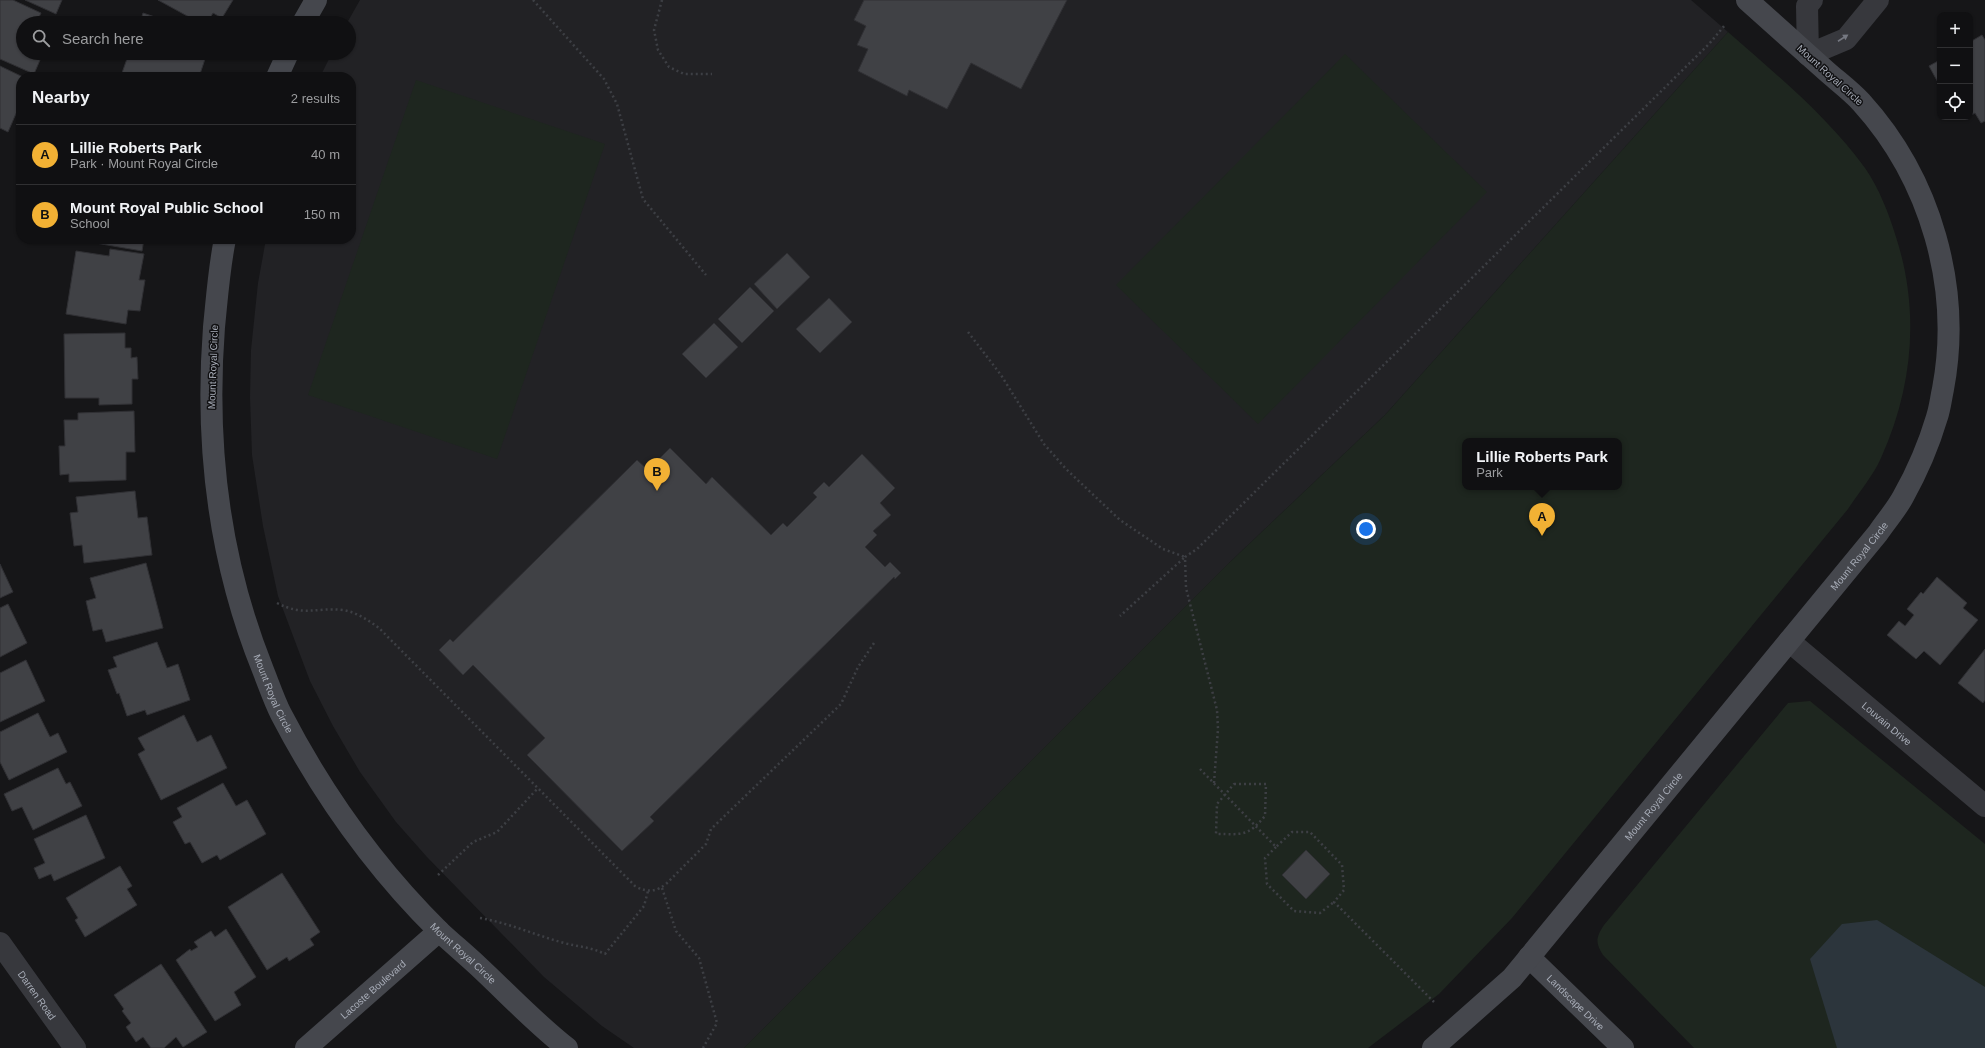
<!DOCTYPE html>
<meta charset="utf-8">
<style>
:root{--surface:#101012;--page:#1e1e20;--text:#f1f3f6;--muted:#9c9d9f;--line:#303032;--accent:#f2b134}
body{margin:0;font-family:Arial,sans-serif;background:var(--page);color:var(--text)}
.controls{position:absolute;right:12px;top:12px;display:grid;overflow:hidden;border-radius:8px;box-shadow:0 1px 3px #0004}
.controls button{width:36px;height:36px;display:grid;place-items:center;padding:0;border:0;border-bottom:1px solid var(--line);background:var(--surface);color:var(--text);font:20px sans-serif}
.you{position:absolute;left:1366px;top:529px;width:14px;height:14px;margin:-10px;border:3px solid #fff;border-radius:50%;background:#1a73e8;box-shadow:0 0 0 6px #1a73e833}
.badge{display:grid;place-items:center;width:26px;height:26px;border-radius:50%;background:var(--accent);color:#111;font-size:13px;font-weight:700}
.pin{position:absolute;translate:-50% -33px;filter:drop-shadow(0 1px 2px #0008)}
.pin::after{content:'';position:absolute;top:21px;width:14px;height:12px;background:inherit;clip-path:polygon(0 0,100% 0,50% 100%)}
.popup{position:absolute;left:1462px;top:438px;width:160px;height:52px;box-sizing:border-box;display:grid;place-content:center;border-radius:8px;background:var(--surface);filter:drop-shadow(0 1px 3px #0005);font-size:13px;white-space:nowrap;color:var(--muted)}
.popup b{font-size:15px;color:var(--text)}
.popup::after{content:'';position:absolute;left:50%;top:100%;margin-left:-8px;border:8px solid transparent;border-top-color:var(--surface)}
.list{margin:0;padding:0;list-style:none}
h2{display:flex;justify-content:space-between;align-items:center;height:52px;margin:0;padding:0 16px;font-size:17px}
h2 small{font-size:13px;font-weight:400;color:var(--muted)}
.list li{display:grid;grid-template-columns:26px 1fr auto;gap:12px;align-items:center;box-sizing:border-box;height:60px;padding:0 16px;border-top:1px solid var(--line)}
.list b{display:block;font-size:15px;white-space:nowrap}
.list p{margin:0;font-size:13px;white-space:nowrap;color:var(--muted)}
.list em{font-size:13px;font-style:normal;color:var(--muted)}
.icon{flex:none;width:22px;height:22px;fill:none;stroke:currentColor;stroke-width:2;stroke-linecap:round;stroke-linejoin:round}
.map{position:relative;flex:none;width:1985px;height:1048px;overflow:hidden}
.search{position:absolute;background:var(--surface);box-shadow:0 1px 3px #0004;left:16px;top:16px;width:340px;height:44px;display:flex;align-items:center;gap:10px;box-sizing:border-box;padding:0 14px;border-radius:22px;color:var(--muted);font-size:15px}
.panel{position:absolute;background:var(--surface);box-shadow:0 1px 3px #0004;left:16px;top:72px;width:340px;height:172px;border-radius:16px}
.map>svg:first-child{display:block}
.built{fill:#222225}
.green{fill:#1e261f;fill-rule:evenodd}
.water{fill:#2c353c}
.building{fill:#404145;stroke:#303034}
.lines{fill:none;stroke-linecap:round;stroke-linejoin:round}
.path{stroke:#3d3f44;stroke-width:2.5;stroke-dasharray:2 3;stroke-linecap:butt}
.street{stroke:#37383d;stroke-width:22}
.secondary{stroke:#45474d;stroke-width:22}
.oneway{fill:#757881}
.labels{text-anchor:middle;dominant-baseline:central;stroke-width:3;stroke-linejoin:round;paint-order:stroke}
.street-label{font-size:10px;fill:#a8adb8;stroke:#111113}
</style>
<div class="map">
<svg width="1985" height="1048" viewBox="0 0 1985 1048">
<rect width="100%" height="100%" fill="#161618"/>
<!-- built -->
<path class="built" d="M360 0H1691L1728 32 1385 415 1229 563 744 1048H634L602 1026 544 977 427 857 396 822 360 772 333 726 310 681 278 596 263 526 252 455 250 397 251 350 258 283 266 239H351V77H320L332 53H349V23H347Z"/>
<!-- green -->
<path class="green" d="M1728 32C1777 75 1827 116 1865 168 1879 188 1889 214 1896 237 1920 311 1913 387 1881 458 1873 476 1859 492 1848 509L1512 918 1439 994 1368 1048H744L1229 563 1385 415ZM1465 441H1619V487H1465Z
M1345 54 1487 192 1258 424 1116 285Z
M416 80 605 144 497 459 308 395Z
M1810 701 1985 844V1048H1694L1603 955C1595 943 1596 937 1604 925L1788 703Z"/>
<!-- water -->
<path class="water" d="M1877 920 1985 987V1048H1837L1810 959 1842 924Z"/>
<!-- building -->
<path class="building" d="M0 0H13L41 13 37 21 41 23H23V53H43L34 74 0 59Z
M25 0H62L56 14Z
M158 0H233L222 18 213 13 207 23H200Z
M864 0H1067L1021 89 971 63 947 109 909 90 907 96 858 71 868 49 857 45 866 26 854 20Z
M143 13 173 23H140Z
M1982 35 1985 40V121L1981 123 1975 113 1970 116V42Z
M129 53H207L199 77H134L122 73Z
M1940 60V86L1929 66Z
M0 66 23 77H21V109H18L8 132 0 128Z
M85 239H144L142 251 84 241Z
M110 249 144 254 139 280H145L140 311 128 310 126 324 66 314 76 251 109 256Z
M787 253 810 277 777 309 754 284Z
M750 287 774 311 742 343 718 319Z
M829 298 852 322 820 353 796 329Z
M714 323 738 347 706 378 682 354Z
M125 333V348H131V358L137 357 138 379H132V404L99 405V398H65L64 334Z
M134 411 135 452H126V480L69 482V474L60 475 59 446H65L64 420H78V413Z
M670 448 706 484 712 477 771 535 783 523 787 527 817 497 813 493 824 482 829 487 862 454 895 488 880 503 891 515 873 531 877 535 865 547 885 567 890 562 901 573 895 579 894 577 650 817 654 821 622 851 527 755 545 738 473 665 463 675 439 650 450 639 453 642 637 460 648 470Z
M135 491 138 518 147 517 152 555 84 563 82 545 74 546 70 513 78 512 76 497Z
M146 563 163 628 106 642 102 629 93 631 86 601 96 598 90 578Z
M0 564 13 592 0 598Z
M1937 577 1967 603 1963 608 1978 620 1940 665 1924 651 1916 659 1887 635 1899 621 1905 626 1914 615 1907 609 1921 592 1923 594Z
M8 604 27 643 0 657V608Z
M157 642 167 668 178 664 190 700 147 715 145 710 127 716 119 693 117 694 108 670 117 667 113 657Z
M1985 649V700L1983 703 1958 683Z
M26 660 45 701 0 722V673Z
M38 713 50 737 58 733 67 752 9 780 0 762V732Z
M184 715 197 742 211 735 227 768 161 800 138 754 145 750 138 738Z
M58 768 66 784 70 782 82 806 33 830 22 807 12 811 4 794Z
M223 783 236 806 247 800 266 834 220 860 217 855 202 863 190 842 185 844 173 822 182 817 177 808Z
M86 815 105 858 54 881 51 874 39 879 34 868 45 863 34 839Z
M1306 850 1330 874 1306 899 1282 875Z
M120 866 132 886 127 889 137 905 85 937 75 920 78 918 66 898Z
M282 873 320 932 310 939 314 945 289 961 287 957 267 970 228 907Z
M226 929 256 977 234 992 241 1005 215 1021 176 960 190 949 191 951 198 947 194 942 211 931 215 937Z
M161 964 207 1032 183 1047 176 1037 164 1048H151L143 1037 136 1042 126 1027 131 1023 122 1011 124 1009 114 995Z"/>
<g class="lines">
<!-- path -->
<path class="path" d="M533 0 604 79 617 104 643 199 706 275
M662 0 654 30 658 50 669 67 684 74H712
M968 332 1001 375 1044 444 1066 469 1120 520 1163 549 1185 557 1120 616
M277 603C305 617 315 607 343 610 356 612 368 620 379 628L635 886C647 893 657 892 667 883L706 844 711 829 841 704 858 667 874 643
M1200 769 1276 847 1292 832H1310L1342 865 1344 890 1334 902 1434 1002
M1214 783 1218 729 1217 710 1186 588 1185 557 1197 549 1709 44 1725 25
M1234 784H1266L1265 816C1247 837 1243 834 1216 834L1217 804Z
M1276 847 1265 858 1267 884 1294 911 1320 913 1334 902
M438 875 473 842 497 832 538 788
M662 888 676 931 699 958 717 1023 703 1048
M480 918C509 923 535 935 564 943 579 947 591 947 605 954L644 906 648 891"/>
<!-- street -->
<g class="street">
<path d="M1812 0 1807 6 1808 55 1846 39 1878 0"/>
<path id="s1" d="M1789 641 1985 806"/>
<path id="s2" d="M0 943 75 1048"/>
</g>
<!-- secondary -->
<g class="secondary">
<path d="M303 23 316 0"/>
<path d="M277 77 288 53"/>
<path id="s3" d="M225 239C219 268 217 298 214 327 205 444 219 561 263 670 269 685 274 700 281 714 322 793 376 869 440 932 452 943 465 954 478 966 508 994 535 1023 567 1048"/>
<path id="s4" d="M1529 957 1623 1048"/>
<path id="s5" d="M306 1048 439 931"/>
<path id="s6" d="M1433 1048 1512 978 1878 533C1886 521 1896 510 1903 497 1917 472 1929 444 1937 417 1940 408 1941 398 1943 389 1962 288 1931 179 1861 102 1850 90 1836 80 1824 69 1798 46 1773 23 1747 0"/>
</g>
</g>
<!-- one-way arrows -->
<defs><path id="oneway-solid" d="M-6-.8H1V-3.2L6.5 0L1 3.2V.8H-6Z"/></defs>
<use class="oneway" href="#oneway-solid" transform="translate(1843 38) rotate(-33)"/>
<g class="labels">
<!-- street labels -->
<g class="street-label">
<text transform="translate(1830 75) rotate(42)">Mount Royal Circle</text>
<text transform="translate(213 367) rotate(-88)">Mount Royal Circle</text>
<text stroke="none"><textPath href="#s6" startOffset="652">Mount Royal Circle</textPath></text>
<text stroke="none"><textPath href="#s3" startOffset="464">Mount Royal Circle</textPath></text>
<text stroke="none"><textPath href="#s1" startOffset="128">Louvain Drive</textPath></text>
<text stroke="none"><textPath href="#s6" startOffset="328">Mount Royal Circle</textPath></text>
<text stroke="none"><textPath href="#s3" startOffset="788">Mount Royal Circle</textPath></text>
<text stroke="none"><textPath href="#s5" startOffset="89">Lacoste Boulevard</textPath></text>
<text stroke="none"><textPath href="#s2" startOffset="64">Darren Road</textPath></text>
<text stroke="none"><textPath href="#s4" startOffset="65">Landscape Drive</textPath></text>
</g>
</g>
</svg>
<div class="controls">
<button>+</button>
<button>−</button>
<button><svg class="icon" aria-label="locate" viewBox="0 0 24 24"><circle cx="12" cy="12" r="6"/><path d="M12 2v4M12 18v4M2 12h4M18 12h4"/></svg></button>
</div>
<div class="you"></div>
<div class="pin badge" style="left:1542px;top:536px">A</div>
<div class="popup"><b>Lillie Roberts Park</b>Park</div>
<div class="pin badge" style="left:657px;top:491px">B</div>
<div class="search"><svg class="icon" aria-label="search" viewBox="0 0 24 24"><circle cx="10" cy="10" r="6"/><path d="M15 15l6 6"/></svg>Search here</div>
<section class="panel">
<h2>Nearby<small>2 results</small></h2>
<ul class="list">
<li><span class="badge">A</span><div><b>Lillie Roberts Park</b><p>Park · Mount Royal Circle</p></div><em>40 m</em></li>
<li><span class="badge">B</span><div><b>Mount Royal Public School</b><p>School</p></div><em>150 m</em></li>
</ul>
</section>
</div>
